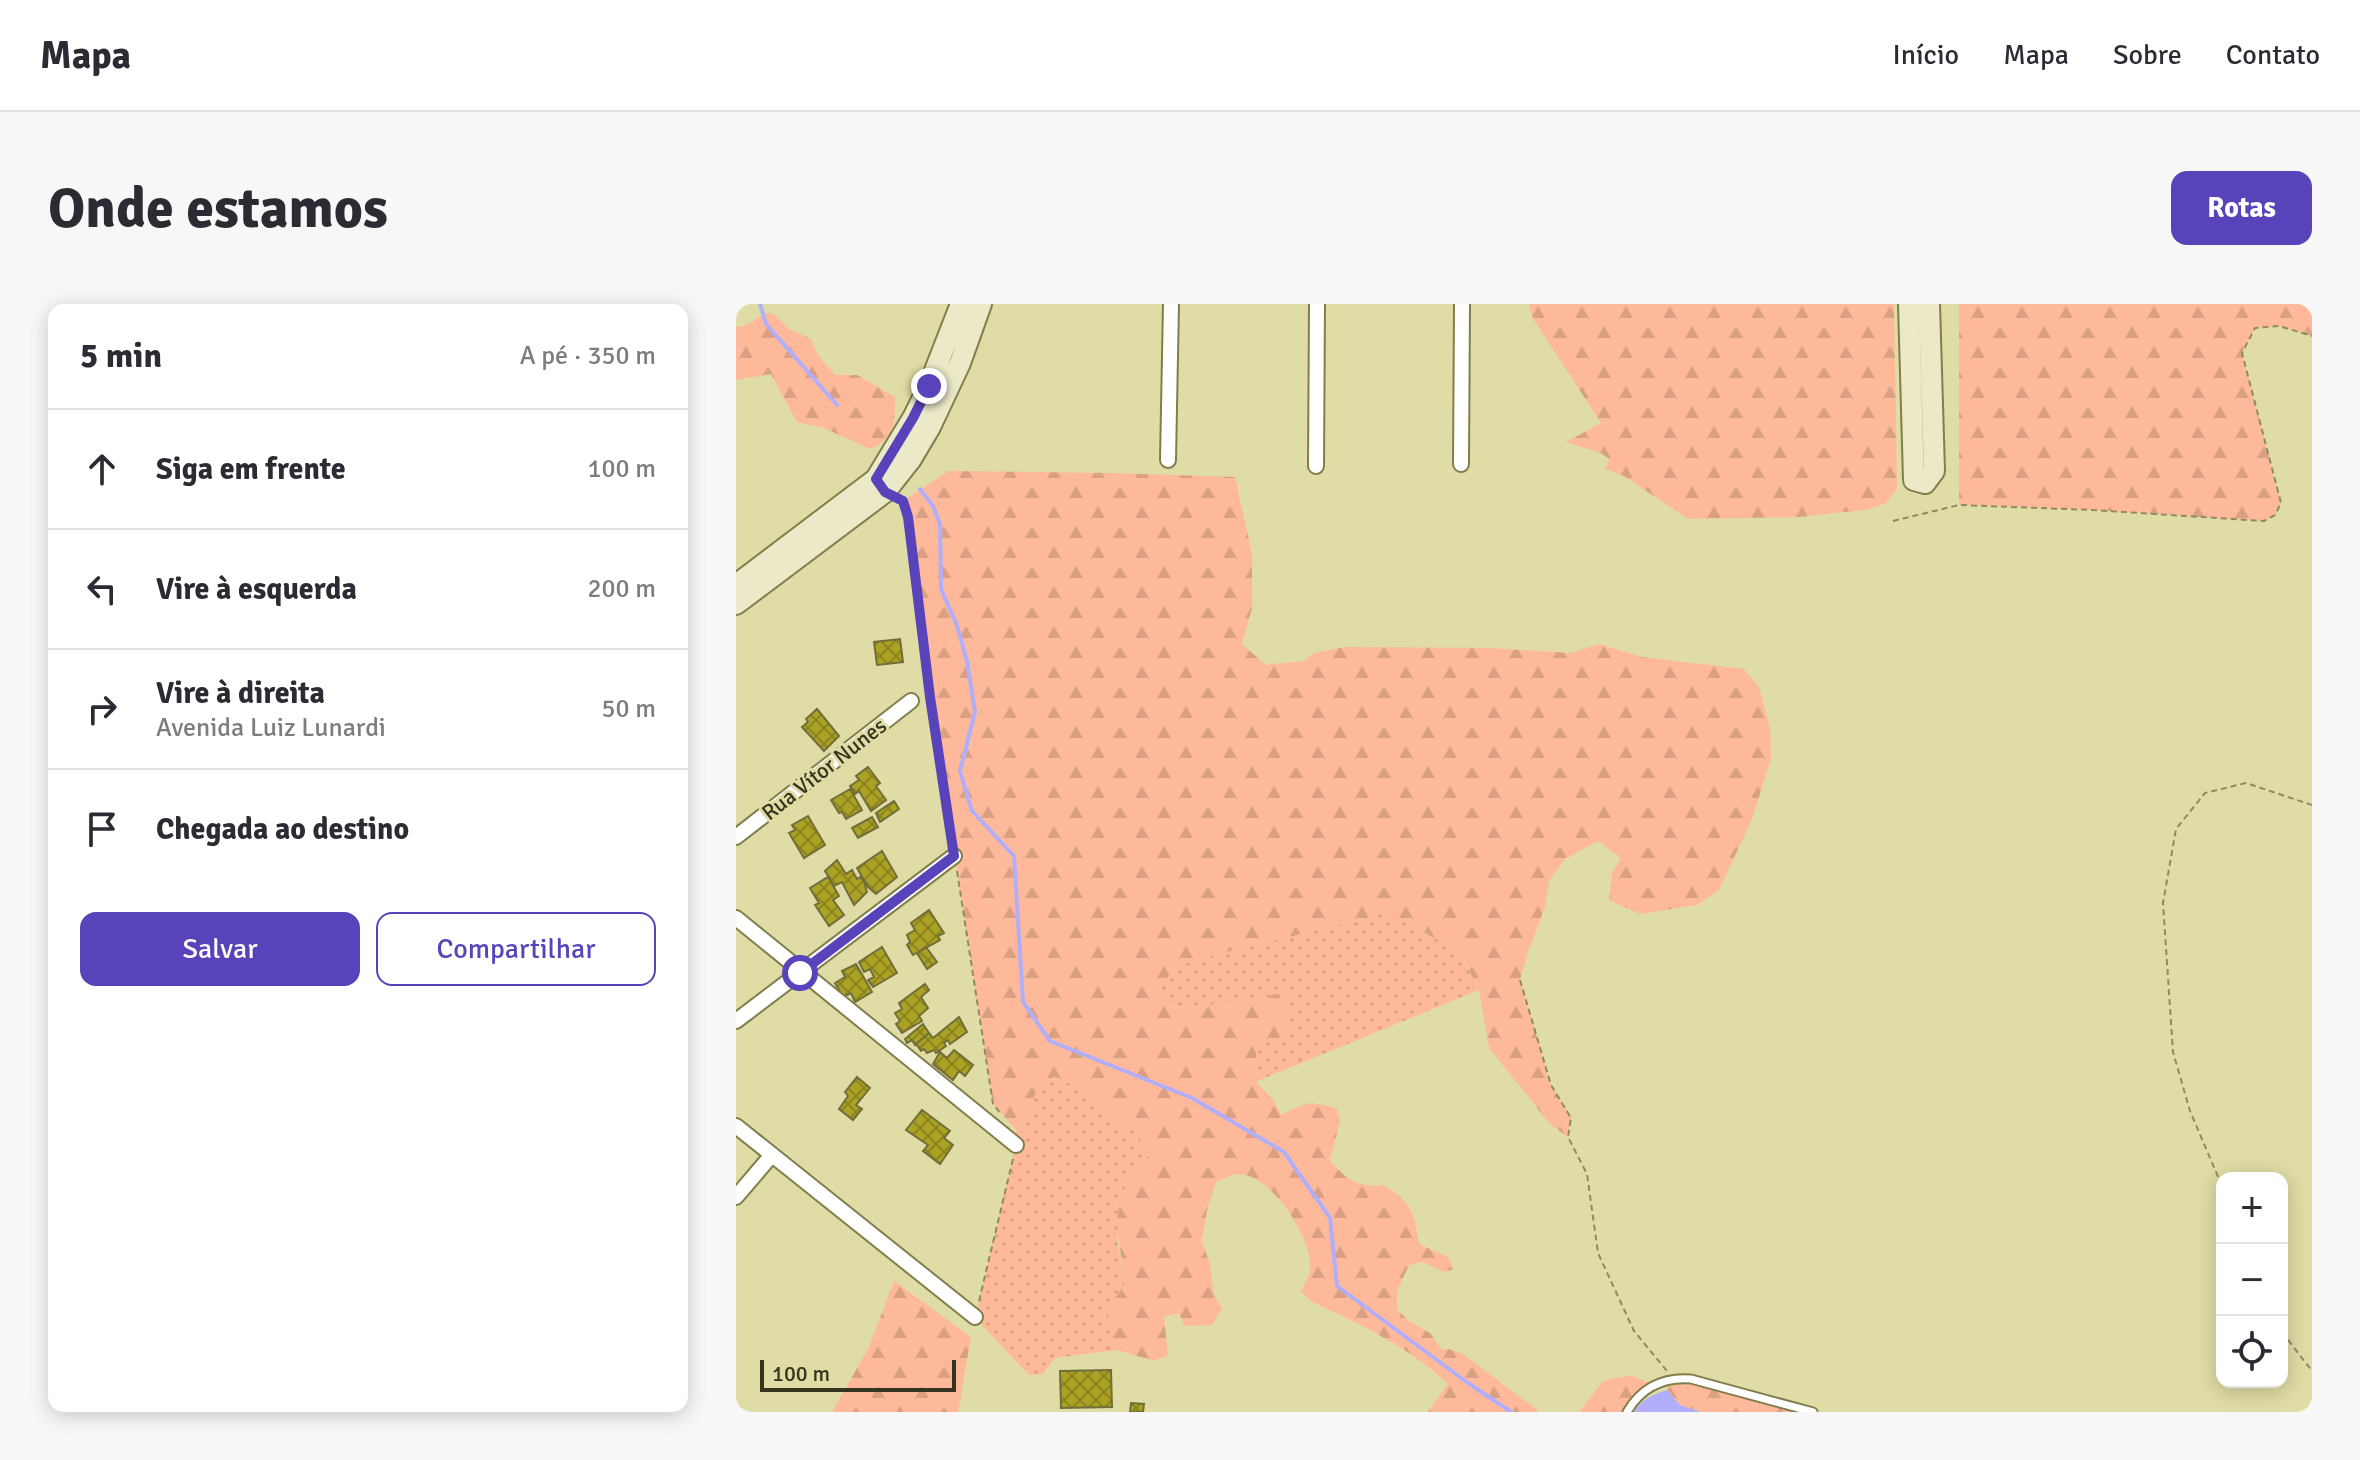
<!DOCTYPE html>
<html lang="pt">
<meta charset="utf-8">
<style>
:root{--surface:#fff;--page:#f7f7f7;--text:#2b2b33;--muted:#7c7c81;--line:#e1e1e2;--accent:#5843bb}
body{margin:0;font-family:Signika,sans-serif;background:var(--page);color:var(--text)}
.controls{position:absolute;right:24px;bottom:24px;display:grid;overflow:hidden;border-radius:16px;box-shadow:0 4px 20px #0003}
.controls button{width:72px;height:72px;display:grid;place-items:center;padding:0;border:0;border-bottom:2px solid var(--line);background:var(--surface);color:var(--text);font:40px sans-serif}
.scale{position:absolute;left:24px;bottom:20px;width:196px;box-sizing:border-box;padding-left:8px;border:4px solid #35341e;border-top:0;font-size:22px;line-height:28px;white-space:nowrap;color:#35341e;-webkit-text-stroke:6px #dfdca5;paint-order:stroke}
.stop{position:absolute;width:24px;height:24px;margin:-18px;border:6px solid #5843bb;border-radius:50%;background:#fff}
.stop.end{background:#5843bb;border-color:#fff;box-shadow:0 2px 8px #0008}
.list{margin:0;padding:0;list-style:none}
h2{display:flex;justify-content:space-between;align-items:center;height:104px;margin:0;padding:0 32px;font-size:34px}
h2 small{font-size:26px;font-weight:400;color:var(--muted)}
.list li{display:grid;grid-template-columns:52px 1fr auto;gap:24px;align-items:center;box-sizing:border-box;height:120px;padding:0 32px;border-top:2px solid var(--line)}
.list b{display:block;font-size:30px;white-space:nowrap}
.list p{margin:0;font-size:26px;white-space:nowrap;color:var(--muted)}
.list em{font-size:26px;font-style:normal;color:var(--muted)}
.actions{display:flex;gap:16px;padding:24px 32px}
.actions a{flex:1;padding:18px 0;border:2px solid var(--accent);border-radius:16px;text-align:center;font-size:28px;color:var(--accent)}
.actions .main{background:var(--accent);color:#fff}
.icon{flex:none;width:44px;height:44px;fill:none;stroke:currentColor;stroke-width:2;stroke-linecap:round;stroke-linejoin:round}
.map{position:relative;flex:none;width:1576px;height:1108px;overflow:hidden;border-radius:16px}
header{display:flex;align-items:center;gap:48px;box-sizing:border-box;height:112px;padding:0 40px;background:var(--surface);border-bottom:2px solid var(--line)}
header strong{font-size:38px}
nav{display:flex;gap:44px;margin-inline-start:auto;font-size:28px}
.intro{display:flex;align-items:center;justify-content:space-between;box-sizing:border-box;height:192px;padding:0 48px}
h1{margin:0;font-size:56px}
.button{padding:20px 36px;border-radius:16px;background:var(--accent);color:#fff;font-size:28px;font-weight:700}
main{display:flex;gap:48px;padding:0 48px}
aside{flex:1;background:var(--surface);border-radius:16px;box-shadow:0 4px 20px #0003}
.map>svg:first-child{display:block}
.grass{fill:url(#grass-dots)}
.forest{fill:url(#forest-firs)}
.water{fill:#b1aefc}
.lines{fill:none;stroke-linecap:round;stroke-linejoin:round}
.stream{stroke:#b1aefc;stroke-width:4}
.building{fill:url(#building-cross-hatch);stroke:#716e3b;stroke-width:2}
.lane-casing{stroke:#817e4b;stroke-width:11}
.street-casing{stroke:#817e4b;stroke-width:18}
.secondary-casing{stroke:#817e4b;stroke-width:24}
.path{stroke:#8e8b64;stroke-width:2;stroke-dasharray:6 4;stroke-linecap:butt}
.lane{stroke:#fff;stroke-width:7}
.street{stroke:#fff;stroke-width:14}
.secondary{stroke:#ebe9c8;stroke-width:20}
.route{stroke:#5843bb;stroke-width:10}
.labels{text-anchor:middle;dominant-baseline:central;stroke-width:6;stroke-linejoin:round;paint-order:stroke}
.street-label{font-size:22px;fill:#35341e;stroke:#dfdca5}
</style>
<header>
<strong>Mapa</strong>
<nav><a>Início</a><a>Mapa</a><a>Sobre</a><a>Contato</a></nav>
</header>
<div class="intro"><h1>Onde estamos</h1><a class="button">Rotas</a></div>
<main>
<aside>
<h2>5 min<small>A pé · 350 m</small></h2>
<ul class="list">
<li><svg class="icon" aria-label="ahead" viewBox="0 0 24 24"><path d="M12 20V5M6 11l6-6 6 6"/></svg><div><b>Siga em frente</b></div><em>100 m</em></li>
<li><svg class="icon" aria-label="left" viewBox="0 0 24 24"><path d="M17 20v-9H6M10 6l-5 5 5 5"/></svg><div><b>Vire à esquerda</b></div><em>200 m</em></li>
<li><svg class="icon" aria-label="right" viewBox="0 0 24 24"><path d="M7 20v-9h11M14 6l5 5-5 5"/></svg><div><b>Vire à direita</b><p>Avenida Luiz Lunardi</p></div><em>50 m</em></li>
<li><svg class="icon" aria-label="arrive" viewBox="0 0 24 24"><path d="M6 21V4h12l-3 4 3 4H6"/></svg><div><b>Chegada ao destino</b></div></li>
</ul>
<div class="actions"><a class="main">Salvar</a><a>Compartilhar</a></div>
</aside>
<div class="map">
<svg width="1576" height="1108" viewBox="0 0 1576 1108">
<defs>
<pattern id="grass-dots" width="8" height="8" patternUnits="userSpaceOnUse" patternTransform="scale(2)"><rect width="8" height="8" fill="#feb99a"/><path d="M2 2h.1M6 6h.1" fill="none" stroke="#daa084" stroke-width="1.8" stroke-linecap="round"/></pattern>
<pattern id="forest-firs" width="22" height="20" patternUnits="userSpaceOnUse" patternTransform="scale(2)"><rect width="22" height="20" fill="#feb99a"/><path d="M5 1l3.5 6h-7zM16 11l3.5 6h-7z" fill="#daa084"/></pattern>
<pattern id="building-cross-hatch" width="8" height="8" patternUnits="userSpaceOnUse" patternTransform="scale(2)"><rect width="8" height="8" fill="#aba224"/><path d="M0 0l8 8M0 8l8-8" fill="none" stroke="#8c851f"/></pattern>
</defs>
<rect width="100%" height="100%" fill="#dfdca5"/>
<!-- grass -->
<path class="grass" d="M651 609 710 640 728 656 743 686 519 778V745L549 689 507 698 432 704 424 684 436 667 458 656Z
M319 773 352 789 374 818 399 826 413 850 388 885 381 934 389 979C369 1009 368 1013 380 1046L319 1054 307 1070 293 1071 239 1014 280 841 304 776Z"/>
<!-- forest -->
<path class="forest" d="M793 0H1158L1161 185 1149 200 1128 206 1063 213 952 215 888 172 869 165 873 155 865 149 830 138 865 119 797 15Z
M1223 0H1576V32L1543 22 1519 24 1506 49 1545 199 1539 211 1528 217 1356 206 1223 201Z
M30 9 38 10 53 25 75 35 82 51 99 71H121L159 93C159 118 160 134 134 145L88 124 61 118 35 70 0 76V23L10 21Z
M212 167 378 169 499 173 516 250V304L506 340 530 361 568 357 578 349 609 343 755 344 835 349 863 340 906 353 1008 365 1023 383 1034 424 1035 455 1016 515 983 586 961 601 904 610 873 596 876 569 885 554 862 537 829 555 813 577 809 603 792 648 784 676 815 781 835 814 832 833 814 820 753 744 743 686 728 656 710 640 651 609 458 656 436 667 424 684 433 704 507 698 549 688 554 728 520 745V778L536 794 545 811C571 798 574 796 601 805L604 817 594 856C607 874 625 885 648 881 676 900 678 906 683 940L712 953 718 965 708 968 686 958 673 961 661 987V1005L673 1017 694 1029 706 1046 713 1045 727 1050 804 1108H692L712 1080C673 1043 624 1020 576 998L565 988C568 981 574 972 574 965 576 934 536 871 503 870 496 870 486 875 480 878L471 906 466 937 474 961 478 991 486 1005 476 1021 449 1022 443 1010 428 1012 432 1051 419 1057 380 1046C368 1013 369 1009 389 979L380 917 388 885 413 850 398 826 374 819 352 789 319 773 304 777 280 841V826L257 800 194 393 172 213 167 197Z
M158 977 235 1033 222 1108H96L133 1043Z
M895 1071 918 1081 891 1108H843L867 1077Z
M937 1074 1077 1108H965L944 1101 931 1086Z"/>
<!-- water -->
<path class="water" d="M931 1086 944 1101 965 1108H898C905 1095 918 1090 931 1086Z"/>
<g class="lines">
<!-- stream -->
<path class="stream" d="M24 0 30 20 101 101
M184 185 197 202 204 220 205 285 220 319 231 357 239 408 224 467 236 507 278 552 287 698 314 737 456 794 548 848 594 914 601 982 732 1079 775 1108"/>
</g>
<!-- building -->
<path class="building" d="M164 335 167 358 141 361 138 338Z
M81 405 103 432 88 447 66 423 72 418 70 415Z
M132 463 144 479 140 482 150 496 135 507 123 487 119 490 114 482 123 476 120 472Z
M114 485 126 506 110 515 106 508 103 509 95 496Z
M158 497 163 505 144 518 140 509Z
M72 512 89 541 68 554 53 529 59 526 56 521Z
M136 513 142 523 122 534 116 524Z
M146 547 161 573 140 590 132 583 121 564Z
M101 556 110 570 116 566 121 575 124 573 128 578 131 588 118 601 106 578 98 582 89 567Z
M92 573 103 592 97 596 108 611 93 622 79 601 83 599 74 584Z
M193 606 208 629 202 632 204 636 177 651 171 641 174 638 171 631 179 626 175 619Z
M146 643 161 669 137 683 132 676 138 673 134 665 128 668 123 658Z
M190 643 201 658 191 665 181 649Z
M120 660 136 688 119 698 115 689 107 693 99 679 109 673 106 667Z
M189 680 193 686 185 693 192 704 183 712 186 717 166 729 160 720 164 717 159 709 166 705 163 699Z
M223 713 231 728 214 740 212 736 208 739 210 742 200 749 198 746 191 749 188 745 185 747 180 740 193 729 197 734Z
M187 720 193 729 179 741 176 736 171 739 169 735Z
M218 746 237 761 229 772 223 767 217 776 197 760 204 748 211 754Z
M121 773 134 784 120 801 126 805 117 816 103 805 112 792 109 788Z
M186 806 214 827 208 834 217 841 204 860 187 847 192 841 170 826Z
M375 1066 376 1103 325 1104 324 1067Z
M395 1099 408 1100 407 1108H394Z"/>
<g class="lines">
<defs>
<path id="lane" d="M891 1108C905 1084 927 1073 955 1075L1077 1108"/>
<path id="street" d="M432 156 435 0
M725 160 726 0
M580 162 581 0
M0 533 175 397
M0 614 280 841
M0 717 218 552
M0 822 239 1013
M0 893 35 852"/>
<path id="secondary" d="M1173 0 1178 176 1189 179 1198 167 1193 0
M0 281 140 175 177 114 193 82 225 0
M0 300 149 188 175 155 194 123 224 59 245 0"/>
</defs>
<!-- lane casing -->
<use href="#lane" class="lane-casing"/>
<!-- street casing -->
<use href="#street" class="street-casing"/>
<!-- secondary casing -->
<use href="#secondary" class="secondary-casing"/>
<!-- path -->
<path class="path" d="M166 196 172 213 194 393 216 537
M1157 217 1223 201 1356 206 1528 217 1539 211 1545 199 1506 49 1519 24 1543 22 1576 32
M221 567 257 800 266 811
M784 676 815 781 835 814 832 833 851 870 862 949 898 1027 931 1067
M1486 882 1454 807 1437 748 1427 599 1440 525 1469 489 1510 479 1576 501
M243 997 277 855
M1546 1028 1576 1067"/>
<!-- lane -->
<use href="#lane" class="lane"/>
<!-- street -->
<use href="#street" class="street"/>
<!-- secondary -->
<use href="#secondary" class="secondary"/>
</g>
<g class="lines">
<!-- route -->
<path class="route" d="M64 669 218 552 194 393 172 213 167 197 149 188 140 175 177 114 193 82"/>
</g>
<g class="labels">
<!-- street labels -->
<g class="street-label">
<text transform="translate(88 465) rotate(-38)">Rua Vítor Nunes</text>
</g>
</g>
</svg>
<div class="controls">
<button>+</button>
<button>−</button>
<button><svg class="icon" aria-label="locate" viewBox="0 0 24 24"><circle cx="12" cy="12" r="6"/><path d="M12 2v4M12 18v4M2 12h4M18 12h4"/></svg></button>
</div>
<div class="scale">100 m</div>
<div class="stop" style="left:64px;top:669px"></div>
<div class="stop end" style="left:193px;top:82px"></div>
</div>
</main>
